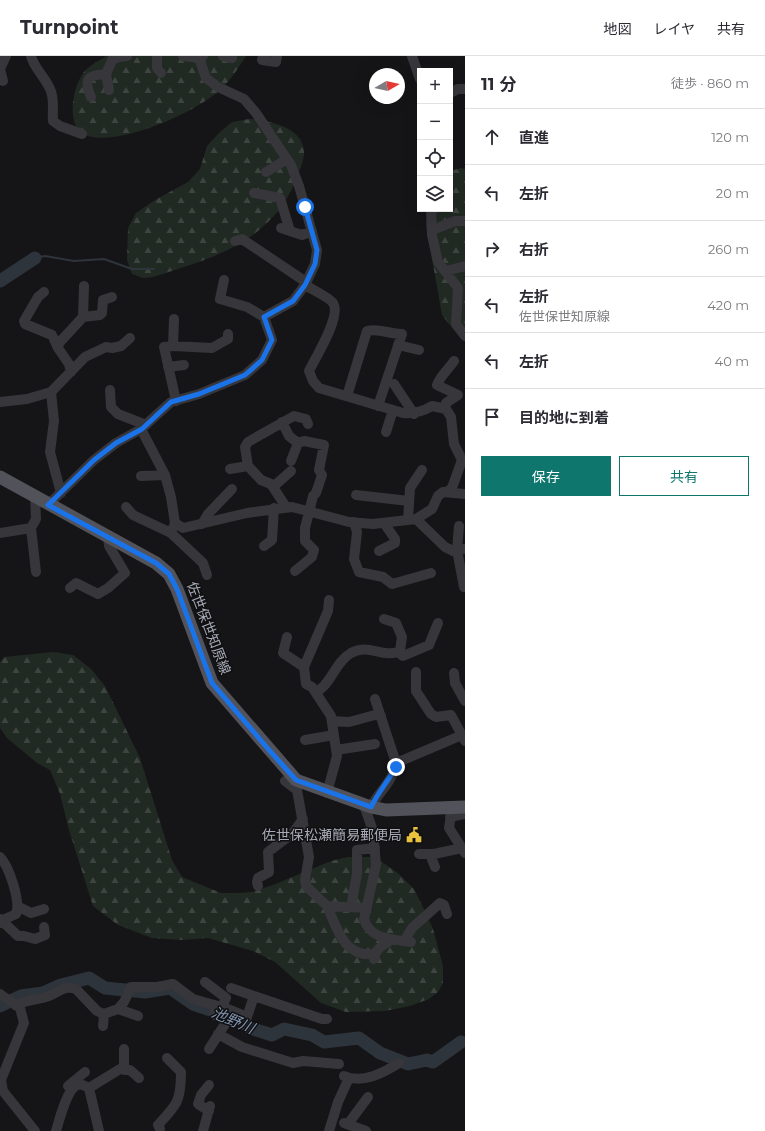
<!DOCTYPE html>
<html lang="ja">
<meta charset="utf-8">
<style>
:root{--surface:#fff;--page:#f7f7f7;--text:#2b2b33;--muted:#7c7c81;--line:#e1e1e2;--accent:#0f766e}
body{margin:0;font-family:Montserrat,"Noto Sans JP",sans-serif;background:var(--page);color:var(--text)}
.controls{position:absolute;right:12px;top:12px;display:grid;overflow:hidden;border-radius:0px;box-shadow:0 4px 16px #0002}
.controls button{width:36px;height:36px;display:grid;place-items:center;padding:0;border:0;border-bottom:1px solid var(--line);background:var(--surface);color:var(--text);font:20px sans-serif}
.compass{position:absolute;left:369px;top:12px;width:36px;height:36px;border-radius:50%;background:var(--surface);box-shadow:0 4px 16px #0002;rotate:81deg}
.stop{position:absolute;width:12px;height:12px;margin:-9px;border:3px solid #1a73e8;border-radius:50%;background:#fff}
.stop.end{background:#1a73e8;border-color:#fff;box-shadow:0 1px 4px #0008}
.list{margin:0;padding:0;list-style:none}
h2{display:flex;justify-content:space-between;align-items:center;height:52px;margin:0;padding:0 16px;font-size:17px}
h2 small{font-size:13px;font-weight:400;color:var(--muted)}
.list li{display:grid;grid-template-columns:26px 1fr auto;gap:12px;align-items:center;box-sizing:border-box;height:56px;padding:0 16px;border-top:1px solid var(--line)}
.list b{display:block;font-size:15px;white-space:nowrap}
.list p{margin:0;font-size:13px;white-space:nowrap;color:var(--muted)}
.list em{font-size:13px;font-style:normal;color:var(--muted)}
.actions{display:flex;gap:8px;padding:12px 16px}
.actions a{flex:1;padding:9px 0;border:1px solid var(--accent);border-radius:0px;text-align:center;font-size:14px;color:var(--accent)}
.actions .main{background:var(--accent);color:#fff}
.icon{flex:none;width:22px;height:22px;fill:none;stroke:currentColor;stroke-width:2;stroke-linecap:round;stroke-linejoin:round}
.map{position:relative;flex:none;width:465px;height:1075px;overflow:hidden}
header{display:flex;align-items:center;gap:24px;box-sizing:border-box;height:56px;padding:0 20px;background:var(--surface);border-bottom:1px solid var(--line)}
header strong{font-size:19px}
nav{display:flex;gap:22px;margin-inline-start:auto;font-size:14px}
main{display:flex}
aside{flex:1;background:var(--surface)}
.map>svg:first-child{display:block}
.forest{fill:url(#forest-firs)}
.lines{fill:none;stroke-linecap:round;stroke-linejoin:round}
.stream{stroke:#2e343c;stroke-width:2}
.river{stroke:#2e343c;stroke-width:13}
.minor{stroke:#36363b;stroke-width:10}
.major{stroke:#52535a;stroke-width:13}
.route{stroke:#1a73e8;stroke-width:5}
.labels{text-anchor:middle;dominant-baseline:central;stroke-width:3;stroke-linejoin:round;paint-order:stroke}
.street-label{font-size:14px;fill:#a7aab6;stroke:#101012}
.poi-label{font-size:14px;fill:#a7aab6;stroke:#101012;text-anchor:end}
.water-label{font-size:15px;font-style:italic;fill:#8094af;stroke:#101012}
</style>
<header>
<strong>Turnpoint</strong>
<nav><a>地図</a><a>レイヤ</a><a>共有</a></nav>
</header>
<main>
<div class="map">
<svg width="465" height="1075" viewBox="0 0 465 1075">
<defs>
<pattern id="forest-firs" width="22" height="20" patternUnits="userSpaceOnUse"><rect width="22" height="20" fill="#212923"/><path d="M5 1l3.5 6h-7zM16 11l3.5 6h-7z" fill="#3e4541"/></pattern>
</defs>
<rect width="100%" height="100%" fill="#151517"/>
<!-- forest -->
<path class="forest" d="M106 0H246C239 11 230 25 220 34 196 56 121 90 88 80 65 74 72 34 82 19 86 11 99 5 106 0Z
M249 63C269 65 306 71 304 99 303 107 299 115 297 122 287 146 274 163 253 179 224 200 187 210 153 221L143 222 132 218 127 204 128 172 136 157 155 144 188 126 200 113 207 90 220 76 232 66Z
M461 112 465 113V277L454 274 442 259 426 169 428 153H450V115Z
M53 596 73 599 91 613 105 630 140 702 172 804 182 821 221 837H238L252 836 273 829 331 805 348 801H372L385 808 399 818 414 833 423 851 433 873 443 910V927L438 936 429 943 410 950 385 955 346 956 321 947 275 906 253 895 208 882 182 884 152 882 118 869 93 850 69 774 60 738 50 714 37 707 7 682 0 672V606L4 601Z"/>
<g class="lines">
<!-- stream -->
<path class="stream" d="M35 202 45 200 74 205 104 203 132 213H154"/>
<!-- river -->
<path class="river" d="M0 225 35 202
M0 950 21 940 43 937 61 929 89 922 105 932 145 936 170 932 193 948 240 964 250 972 272 979 284 973 312 979 324 986 359 982 380 997 408 1008 427 1004 433 1006 461 986"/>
<!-- minor -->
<path class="minor" d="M31 0C34 12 45 21 50 33 55 43 52 54 53 65L60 70 82 78
M157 0V12L161 17
M183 0 199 2 203 0
M223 0 232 2
M263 0 262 4 276 6 277 0
M412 0 420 23
M3 25 0 13 6 0
M109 34 106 18 113 2 127 0
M450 37 458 33H465
M91 41C83 22 88 19 106 18
M266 116 287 103
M254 137 280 142 290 175
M431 153 432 179 438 206 458 232 456 268 465 280
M281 172 302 179 312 175
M432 174 455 165H465
M235 185 242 183 306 226
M446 215 465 210
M224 224 220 243 247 251 264 261
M305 229C311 233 330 242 333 247 342 260 315 302 309 315L313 325 319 332 403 357C414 358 422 356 432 350L446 353 451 361 454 388 462 404 452 432 448 435
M44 236 38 241 24 265 25 268 52 279 58 292
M83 261 100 259 102 257 103 244 112 241
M398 289 419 294
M173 290 174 263
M168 311 184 309
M71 316 69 308 58 292 59 287 83 261 84 230
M394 328 414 358
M110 334 111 351 118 358 146 369
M51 336 54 365 50 396 61 437
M347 340 367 275C379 272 389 278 402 278L378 350
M176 345 164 291 173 290 212 292 228 283V278
M0 346 27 343 51 336 85 301 106 291 112 292 121 290 130 282
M445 353 446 347 458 339 437 329C440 320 448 314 454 305
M282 366 289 380 298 387 291 405
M141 373 165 419 171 441 175 467 183 472 247 457 292 451 349 466 373 468 416 463 445 491 453 495 465 493
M386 376 393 354
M248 410 245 391 248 386 294 360 306 363 308 368
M230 413 248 410 261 424 271 428 286 451
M141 420 165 419
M273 431 291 415
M356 439 409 445
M35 441 36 463 31 472 36 516
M48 449 94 404 116 387 141 373 171 346 199 338 245 319 262 304 272 284 264 261 293 245 305 229 315 208 317 194 299 130 291 109 256 57 244 43 218 31 206 22 199 2
M126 451 133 459 171 477
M416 463 432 453 438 440 443 436 465 438
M408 464 410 432 422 414
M354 466 357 476 354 503 359 516 383 521 392 528 431 517
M175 467 171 477 203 507 207 519
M202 468 208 458 232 433
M459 470 457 494 464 531
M0 477 31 472
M264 490 272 484 274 452
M379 495 395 487V483L384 467
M295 515 312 501 314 494 305 485V472L313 440 316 437 322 419 319 414 324 389 304 385 298 387
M70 532 76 527 98 538
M98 538 108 532 125 517 109 490 108 481
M287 581 283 597 304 611
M398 596 403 600 429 589 438 567
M416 616V635L431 658 436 661 451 659 465 685
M454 617 455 627 465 645
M316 636C331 629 335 606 351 597 370 587 382 603 400 595L402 581 396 567 384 563
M332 665 349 666 375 659 381 660
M305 684 334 679
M336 694 375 688
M396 707 462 679
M285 725 297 734 309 801 305 824 306 830 327 850
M327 737 337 700 331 660 312 631 306 628 304 611 328 555 329 544
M364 749 373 775 376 809 364 863C370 884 393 883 411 886
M371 751C378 737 394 724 396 707L375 643
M452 752 449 772 465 797
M450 761 465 758
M419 798H434L462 792
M430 798 435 811
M0 801C9 810 21 846 16 858L5 863 0 867
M258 830 257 826 258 822 269 816 268 796 293 777 303 763
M19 851 31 857 44 853
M351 851 357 818V794L375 792
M367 852 327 850C337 872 344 902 374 898
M0 863 18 880H24L35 883 45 879 44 871
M404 885 412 872 440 847 444 849 447 858
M374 903C375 892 385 888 393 883
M205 926 226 942 222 951
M0 938 20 952 24 967 1 1024 3 1035 35 1075
M254 940 322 963H327
M15 949C26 944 36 944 46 941 57 938 64 928 76 933L97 955 104 958 118 953 138 960
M118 953 124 946 131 931H157L173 928 193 943 225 952 247 961 254 940 231 932
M103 970 104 958
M218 978 242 991 293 1007 303 1005 339 1008
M124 993V1014
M209 993 227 965 215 959V950
M344 1020C363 1028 383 1017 399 1007
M68 1030 85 1016
M89 1032 120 1013 130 1014 139 1022
M209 1055 198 1048 201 1039 209 1029
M344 1067 366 1075
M348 1068 368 1041
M160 1073 158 1069C177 1049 181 1045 181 1016L167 1002
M56 1075C59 1065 67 1033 77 1029 82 1027 85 1030 89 1032L99 1075
M203 1075 210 1050
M329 1075 338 1046 349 1022"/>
<!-- major -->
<path class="major" d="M0 421 156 507 169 518 177 533 212 627 296 724 371 751 386 754 465 751"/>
</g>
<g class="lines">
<!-- route -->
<path class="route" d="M305 151 317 194 315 208 305 229 293 245 264 261 272 284 262 304 245 319 199 338 171 346 142 373 116 387 94 404 48 449 156 507 169 518 177 533 212 627 269 694 296 724 371 751C378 737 388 725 396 711"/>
</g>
<!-- icons -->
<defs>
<symbol id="civic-bare" viewBox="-9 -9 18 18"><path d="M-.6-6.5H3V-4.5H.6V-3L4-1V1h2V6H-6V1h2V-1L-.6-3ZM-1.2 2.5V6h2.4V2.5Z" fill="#e8c33b" stroke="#101012" stroke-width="2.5" paint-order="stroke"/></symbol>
</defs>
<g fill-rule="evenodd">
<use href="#civic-bare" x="403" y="768" width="22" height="22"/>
</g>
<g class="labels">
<!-- street labels -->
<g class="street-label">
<text transform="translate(209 572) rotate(69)">佐世保世知原線</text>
</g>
<!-- poi labels -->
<g class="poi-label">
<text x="402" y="779">佐世保松瀬簡易郵便局</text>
</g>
<!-- water labels -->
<g class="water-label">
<text transform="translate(233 964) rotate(23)">池野川</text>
</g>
</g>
</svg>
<div class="controls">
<button>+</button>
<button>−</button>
<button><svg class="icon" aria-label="locate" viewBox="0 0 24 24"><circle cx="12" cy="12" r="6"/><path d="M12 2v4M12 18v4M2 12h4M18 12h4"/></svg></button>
<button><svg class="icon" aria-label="layers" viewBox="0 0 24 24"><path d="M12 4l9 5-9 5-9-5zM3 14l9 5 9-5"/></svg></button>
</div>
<svg class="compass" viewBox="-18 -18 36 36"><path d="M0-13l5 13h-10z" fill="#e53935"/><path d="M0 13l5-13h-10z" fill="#7c7c81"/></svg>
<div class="stop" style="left:305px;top:151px"></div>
<div class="stop end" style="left:396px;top:711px"></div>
</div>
<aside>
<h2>11 分<small>徒歩 · 860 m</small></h2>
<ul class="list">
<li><svg class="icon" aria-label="ahead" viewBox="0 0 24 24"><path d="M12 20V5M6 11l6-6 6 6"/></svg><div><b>直進</b></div><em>120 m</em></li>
<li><svg class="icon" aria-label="left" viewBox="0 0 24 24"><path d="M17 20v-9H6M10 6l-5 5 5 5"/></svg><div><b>左折</b></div><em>20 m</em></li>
<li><svg class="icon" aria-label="right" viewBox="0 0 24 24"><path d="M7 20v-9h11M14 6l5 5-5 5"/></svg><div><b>右折</b></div><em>260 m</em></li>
<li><svg class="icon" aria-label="left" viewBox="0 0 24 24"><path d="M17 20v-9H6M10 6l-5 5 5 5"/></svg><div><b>左折</b><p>佐世保世知原線</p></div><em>420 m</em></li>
<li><svg class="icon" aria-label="left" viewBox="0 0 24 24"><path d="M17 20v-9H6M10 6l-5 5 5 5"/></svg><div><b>左折</b></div><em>40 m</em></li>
<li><svg class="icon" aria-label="arrive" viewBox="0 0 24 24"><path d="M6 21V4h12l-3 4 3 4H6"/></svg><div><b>目的地に到着</b></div></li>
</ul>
<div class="actions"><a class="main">保存</a><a>共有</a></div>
</aside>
</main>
